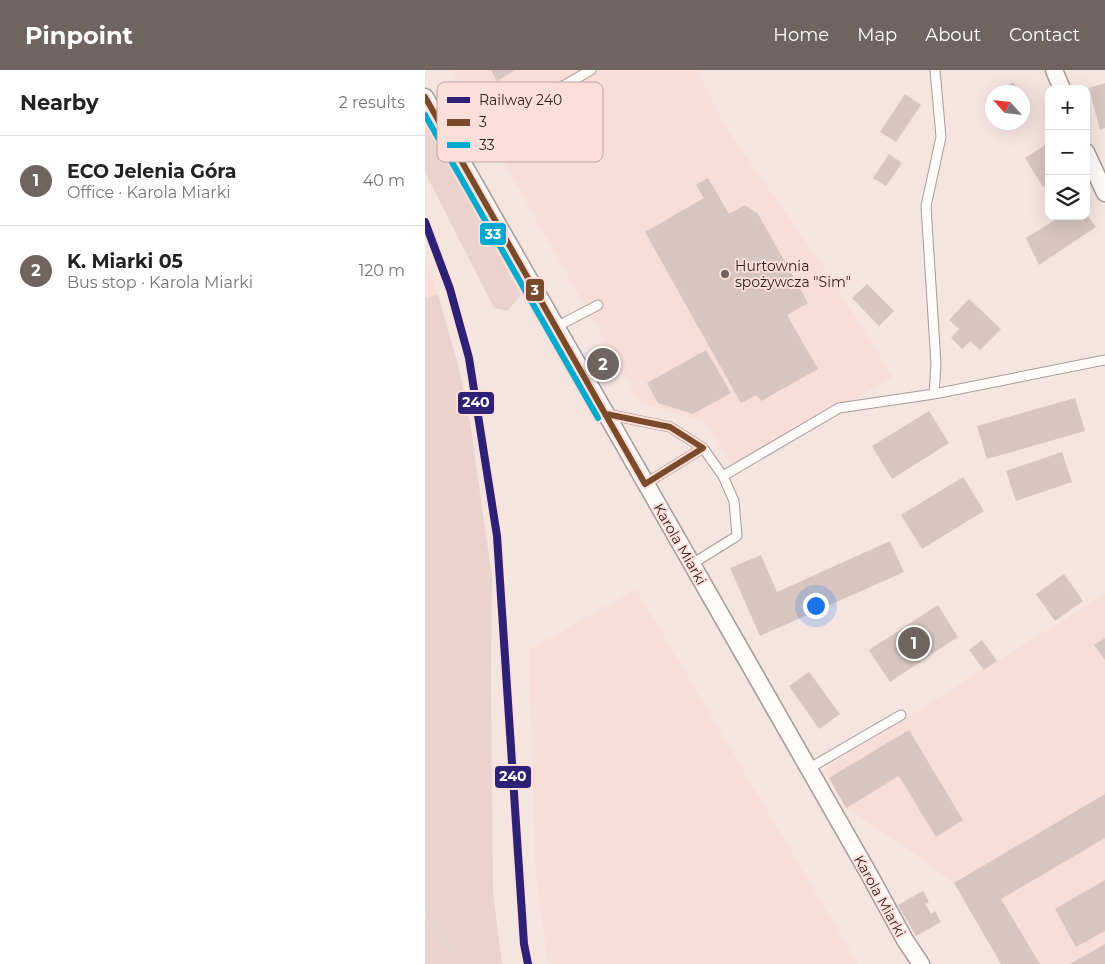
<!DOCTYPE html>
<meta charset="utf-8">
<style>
:root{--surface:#fff;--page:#f6f6f6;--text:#222;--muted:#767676;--line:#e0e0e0;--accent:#706462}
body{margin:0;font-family:Montserrat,sans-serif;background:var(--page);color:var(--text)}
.controls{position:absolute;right:15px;top:15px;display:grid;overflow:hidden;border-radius:10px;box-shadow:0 5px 20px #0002}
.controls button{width:45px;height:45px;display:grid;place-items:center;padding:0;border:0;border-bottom:1px solid var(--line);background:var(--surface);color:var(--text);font:25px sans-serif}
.compass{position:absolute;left:560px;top:15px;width:45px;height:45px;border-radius:50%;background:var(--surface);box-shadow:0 5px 20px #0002;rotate:297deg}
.you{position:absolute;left:390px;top:535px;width:18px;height:18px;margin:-12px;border:4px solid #fff;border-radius:50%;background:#1a73e8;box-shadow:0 0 0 8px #1a73e833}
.badge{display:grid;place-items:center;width:32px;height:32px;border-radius:50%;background:var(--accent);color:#fff;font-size:16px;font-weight:700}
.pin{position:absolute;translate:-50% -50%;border:2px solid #fff;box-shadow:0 1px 5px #0006}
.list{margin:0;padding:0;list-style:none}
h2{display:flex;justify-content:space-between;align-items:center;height:65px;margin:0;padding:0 20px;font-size:21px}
h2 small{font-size:16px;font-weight:400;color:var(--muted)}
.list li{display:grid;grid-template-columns:32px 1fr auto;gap:15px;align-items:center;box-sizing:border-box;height:90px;padding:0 20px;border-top:1px solid var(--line)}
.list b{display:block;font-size:19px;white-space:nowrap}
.list p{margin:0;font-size:16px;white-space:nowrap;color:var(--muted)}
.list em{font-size:16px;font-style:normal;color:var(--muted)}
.icon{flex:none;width:28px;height:28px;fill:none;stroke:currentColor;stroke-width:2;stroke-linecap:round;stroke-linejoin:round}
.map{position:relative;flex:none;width:680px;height:894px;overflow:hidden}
header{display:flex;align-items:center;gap:30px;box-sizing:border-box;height:70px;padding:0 25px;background:var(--accent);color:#fff}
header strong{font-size:24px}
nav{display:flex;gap:28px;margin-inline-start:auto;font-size:18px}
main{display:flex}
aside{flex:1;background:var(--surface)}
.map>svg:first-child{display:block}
.built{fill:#f9ddd7}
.green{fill:#ebd2cc}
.building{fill:#d6c5c1}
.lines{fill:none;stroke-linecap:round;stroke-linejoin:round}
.service-casing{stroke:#a79b98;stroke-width:11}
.minor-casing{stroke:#a79b98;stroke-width:19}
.path{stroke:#dcd7d7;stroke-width:3;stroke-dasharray:2.5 4;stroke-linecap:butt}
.service{stroke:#fefbfa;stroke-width:9}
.minor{stroke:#fefbfa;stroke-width:16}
.bus-1-casing{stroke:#fddfd9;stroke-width:10}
.bus-2-casing{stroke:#fddfd9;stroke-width:10}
.bus-1{stroke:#7a4b2a;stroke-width:6}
.bus-2{stroke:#00a9ce;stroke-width:6}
.rail-1-casing{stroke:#fddfd9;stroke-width:11}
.rail-1{stroke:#2e2076;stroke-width:8}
.poi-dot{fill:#706462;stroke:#fddfd9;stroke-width:2}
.labels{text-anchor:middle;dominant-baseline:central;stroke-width:4;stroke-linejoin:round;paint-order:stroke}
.poi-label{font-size:14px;fill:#291f1d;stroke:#fddfd9;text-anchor:start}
.street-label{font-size:14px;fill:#291f1d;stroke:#fddfd9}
.key{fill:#fddfd9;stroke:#bda5a1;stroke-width:1}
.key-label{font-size:14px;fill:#291f1d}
.line-badge{stroke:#fddfd9;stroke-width:2}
.badge-label{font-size:14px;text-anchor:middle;font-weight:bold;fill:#fff}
</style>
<header>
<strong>Pinpoint</strong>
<nav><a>Home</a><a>Map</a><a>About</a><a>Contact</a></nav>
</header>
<main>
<aside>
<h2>Nearby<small>2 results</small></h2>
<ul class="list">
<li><span class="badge">1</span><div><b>ECO Jelenia Góra</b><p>Office · Karola Miarki</p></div><em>40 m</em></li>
<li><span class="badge">2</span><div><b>K. Miarki 05</b><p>Bus stop · Karola Miarki</p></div><em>120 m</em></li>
</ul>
</aside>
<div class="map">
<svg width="680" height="894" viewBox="0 0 680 894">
<rect width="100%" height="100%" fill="#f5e5e1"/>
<!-- built -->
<path class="built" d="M27 0H272L298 53 404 205 468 307 309 396 280 352 214 332Z
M0 190 13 224 0 229Z
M211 519 433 894H123L110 794 104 580Z
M680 524V894H576L529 813 483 779 421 738 399 699Z"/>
<!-- green -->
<path class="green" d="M0 49 96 225 82 241 69 238 0 102Z
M13 224 34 299 45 352 67 508 66 608 68 823 77 894H0V229Z"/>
<!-- building -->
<path class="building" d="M66 0H90L72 11Z
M588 12 595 22H571Z
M680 13V58L675 60 664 18Z
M480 24 496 35 471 72 455 62Z
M568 25V43L560 30Z
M598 27 603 37 598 41Z
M622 74 624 77V114L618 117 600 88Z
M464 84 477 93 461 116 448 108Z
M283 108 304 144 320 135 333 144 383 233 362 245 393 299 336 331 331 325 316 333 220 162 279 128 271 115Z
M661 144 671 157 614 195 601 168 636 146H661Z
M442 214 469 241 454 256 427 228Z
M544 229 576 259 555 280 545 271 537 279 526 268 534 259 524 250Z
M281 280 306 323 268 344 233 333 222 313Z
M650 328 660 361 562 389 552 356Z
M504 341 524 373 467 409 447 376Z
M637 382 647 412 591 431 581 401Z
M538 407 559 441 497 479 476 445Z
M465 471 479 502 335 566 305 498 336 485 352 522Z
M639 504 658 531 630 551 611 524Z
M513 535 533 567 465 612 444 580Z
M680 568V590L669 575Z
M557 570 572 591 559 600 544 580Z
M384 602 415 644 394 659 364 616Z
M484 660 538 750 511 767 474 706 421 738 404 708Z
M680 724V768L576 829 615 894H576L529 813Z
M680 810V861L651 877 630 839Z
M498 821 504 832 500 834 506 844 510 841 516 852 491 866 473 835Z
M680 874V894H645Z"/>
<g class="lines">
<defs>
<path id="service" d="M29 78 166 0
M131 257 173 235
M509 324 511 294 501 136 516 67 510 0
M181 344 245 357 278 378 220 414
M298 406 414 338 509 324 680 290
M267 494 312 466 309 431 298 406 278 378
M383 699 476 645"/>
<path id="minor" d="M629 0 637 19
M0 27 444 804 480 870 496 894
M661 82 680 123"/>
</defs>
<!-- service casing -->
<use href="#service" class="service-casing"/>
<!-- minor casing -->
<use href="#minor" class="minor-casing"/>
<!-- path -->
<path class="path" d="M0 834 8 856 37 894"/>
<!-- service -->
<use href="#service" class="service"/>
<!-- minor -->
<use href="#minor" class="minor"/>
<defs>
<path id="bus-1" d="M0 27 220 414
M181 344 245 357 278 378 220 414"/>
<path id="bus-2" d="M0 45 173 348"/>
</defs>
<!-- bus-1 casing -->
<use href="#bus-1" class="bus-1-casing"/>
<!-- bus-2 casing -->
<use href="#bus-2" class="bus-2-casing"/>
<!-- bus-1 -->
<use href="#bus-1" class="bus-1"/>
<!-- bus-2 -->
<use href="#bus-2" class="bus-2"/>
<defs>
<path id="rail-1" d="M0 152 25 219 44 288 72 466 99 874 103 894"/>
</defs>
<!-- rail-1 casing -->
<use href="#rail-1" class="rail-1-casing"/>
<!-- rail-1 -->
<use href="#rail-1" class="rail-1"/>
</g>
<!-- markers -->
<circle class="poi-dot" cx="300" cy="204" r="5"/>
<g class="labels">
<!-- poi labels -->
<g class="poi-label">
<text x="310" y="196">Hurtownia<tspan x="310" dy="16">spożywcza "Sim"</tspan></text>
</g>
<!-- street labels -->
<g class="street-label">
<text transform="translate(255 474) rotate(60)">Karola Miarki</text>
<text transform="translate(455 826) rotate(61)">Karola Miarki</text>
</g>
</g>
<!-- legend -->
<rect x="12" y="12" width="166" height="80" rx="8" class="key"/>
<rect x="22" y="27" width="23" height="6" fill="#2e2076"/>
<rect x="22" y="49" width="23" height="7" fill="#7a4b2a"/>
<rect x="22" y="72" width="23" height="6" fill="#00a9ce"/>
<g class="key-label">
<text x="54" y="35">Railway 240</text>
<text x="54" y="57">3</text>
<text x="54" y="80">33</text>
</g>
<g class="line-badge">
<rect x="54" y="152" width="28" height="24" rx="5" fill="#00a9ce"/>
<rect x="100" y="208" width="20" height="24" rx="5" fill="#7a4b2a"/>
<rect x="32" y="321" width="38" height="24" rx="5" fill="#2e2076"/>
<rect x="69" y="695" width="38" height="24" rx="5" fill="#2e2076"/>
</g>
<g class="badge-label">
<text x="68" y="169">33</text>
<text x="110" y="225">3</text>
<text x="51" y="337">240</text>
<text x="88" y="711">240</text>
</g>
</svg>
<div class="controls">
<button>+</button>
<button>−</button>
<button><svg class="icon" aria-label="layers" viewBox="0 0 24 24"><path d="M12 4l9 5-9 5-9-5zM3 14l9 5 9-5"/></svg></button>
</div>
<svg class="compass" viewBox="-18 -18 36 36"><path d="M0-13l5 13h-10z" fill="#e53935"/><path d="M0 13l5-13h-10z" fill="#767676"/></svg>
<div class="you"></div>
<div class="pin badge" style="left:489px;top:573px">1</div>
<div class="pin badge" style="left:178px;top:294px">2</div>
</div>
</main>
